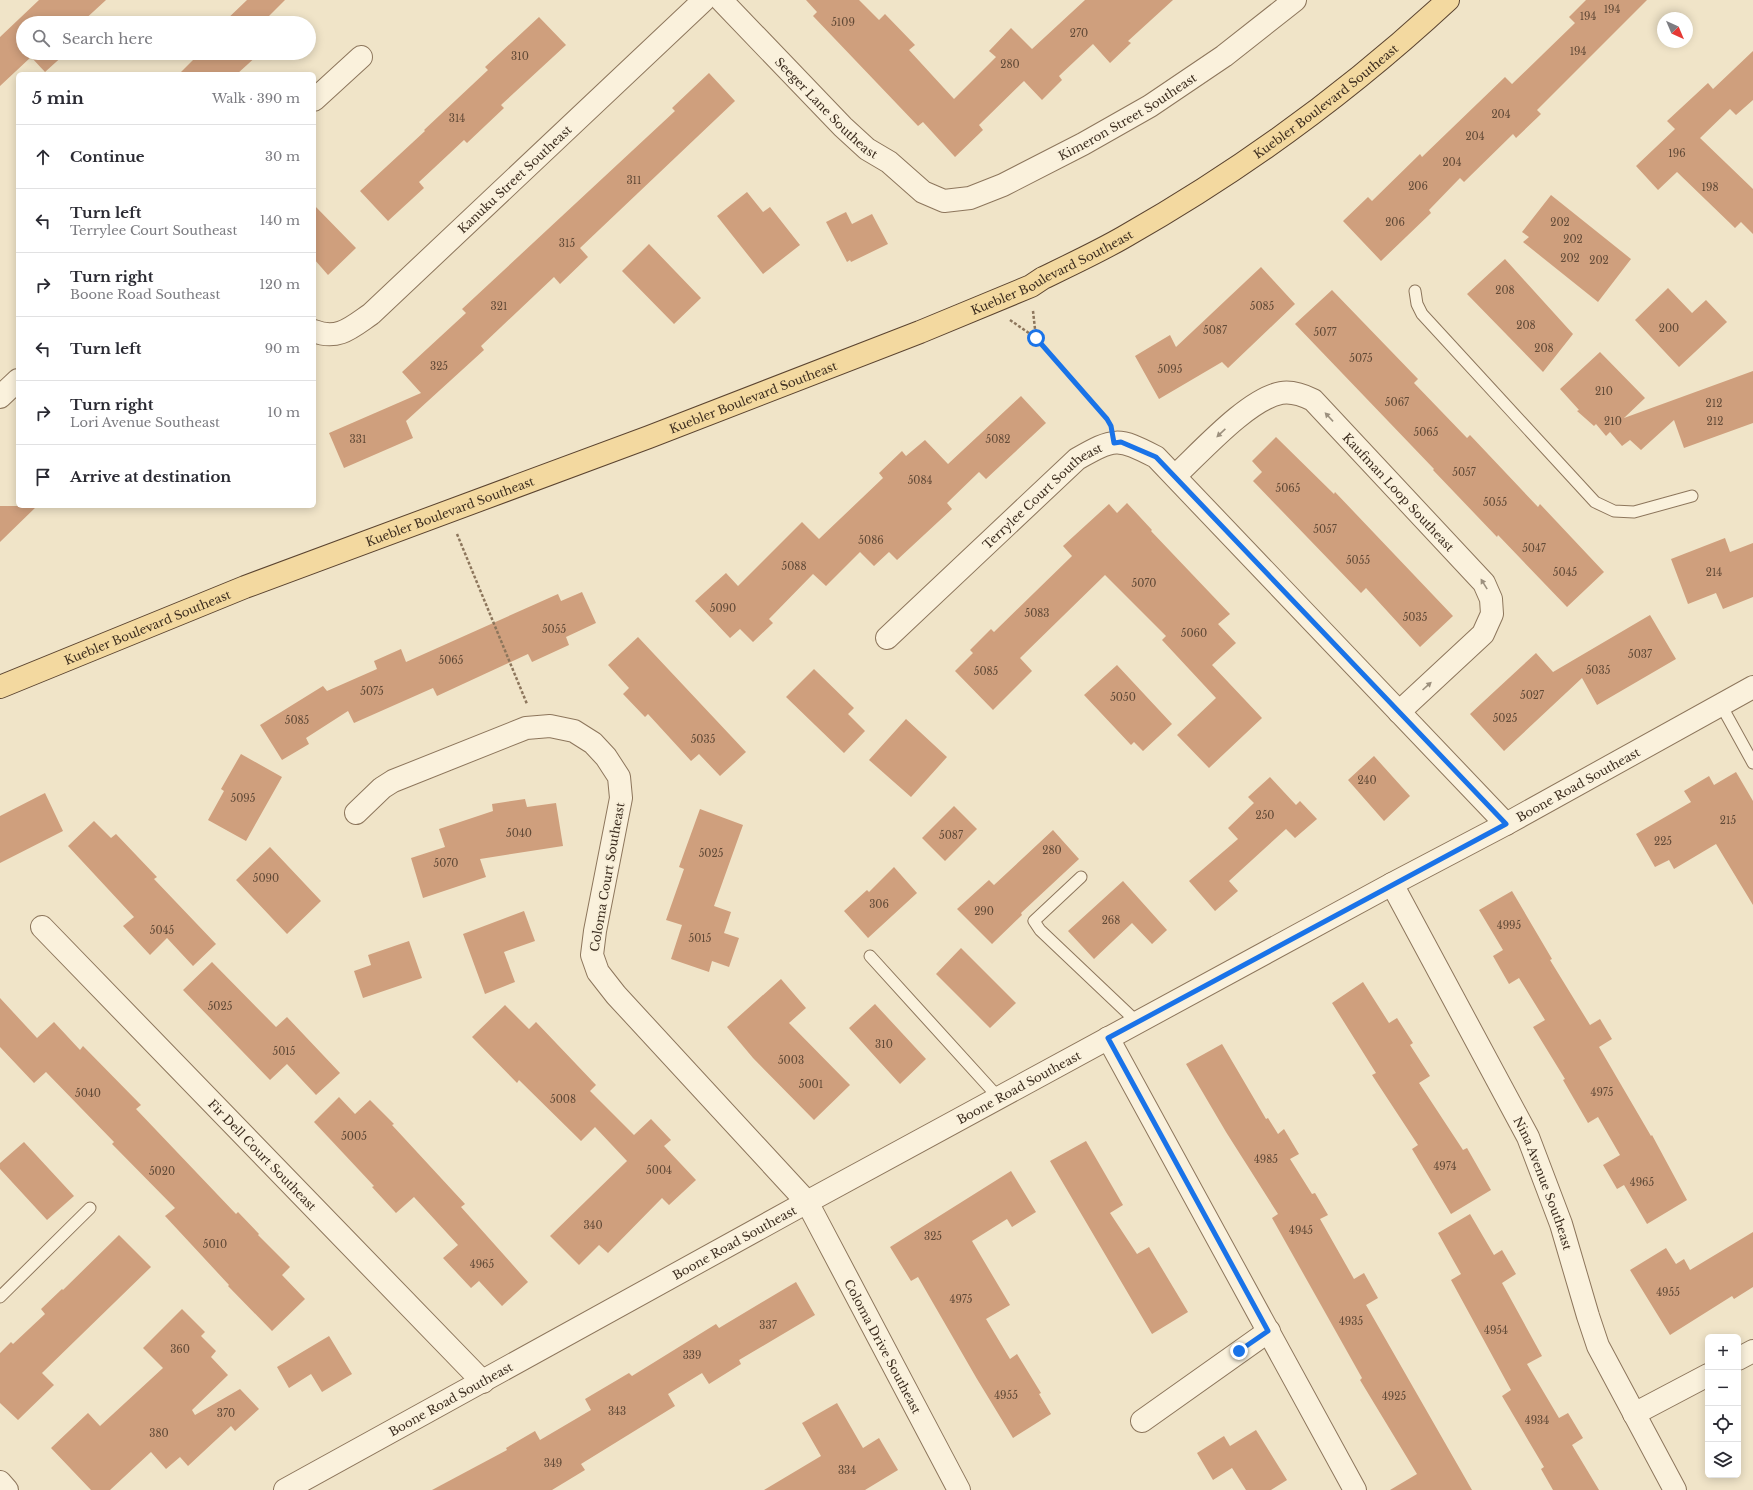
<!DOCTYPE html>
<meta charset="utf-8">
<style>
:root{--surface:#fff;--page:#f7f7f7;--text:#2b2b33;--muted:#7c7c81;--line:#e1e1e2}
body{margin:0;font-family:"Libre Baskerville",serif;background:var(--page);color:var(--text)}
.controls{position:absolute;right:12px;bottom:12px;display:grid;overflow:hidden;border-radius:6px;box-shadow:0 2px 10px #0003}
.controls button{width:36px;height:36px;display:grid;place-items:center;padding:0;border:0;border-bottom:1px solid var(--line);background:var(--surface);color:var(--text);font:20px sans-serif}
.compass{position:absolute;left:1657px;top:12px;width:36px;height:36px;border-radius:50%;background:var(--surface);box-shadow:0 2px 10px #0003;rotate:136deg}
.stop{position:absolute;width:12px;height:12px;margin:-9px;border:3px solid #1a73e8;border-radius:50%;background:#fff}
.stop.end{background:#1a73e8;border-color:#fff;box-shadow:0 1px 4px #0008}
.list{margin:0;padding:0;list-style:none}
h2{display:flex;justify-content:space-between;align-items:center;height:52px;margin:0;padding:0 16px;font-size:17px}
h2 small{font-size:13px;font-weight:400;color:var(--muted)}
.list li{display:grid;grid-template-columns:26px 1fr auto;gap:12px;align-items:center;box-sizing:border-box;height:64px;padding:0 16px;border-top:1px solid var(--line)}
.list b{display:block;font-size:15px;white-space:nowrap}
.list p{margin:0;font-size:13px;white-space:nowrap;color:var(--muted)}
.list em{font-size:13px;font-style:normal;color:var(--muted)}
.icon{flex:none;width:22px;height:22px;fill:none;stroke:currentColor;stroke-width:2;stroke-linecap:round;stroke-linejoin:round}
.map{position:relative;flex:none;width:1753px;height:1490px;overflow:hidden}
.search{position:absolute;background:var(--surface);box-shadow:0 2px 10px #0003;left:16px;top:16px;width:300px;height:44px;display:flex;align-items:center;gap:10px;box-sizing:border-box;padding:0 14px;border-radius:22px;color:var(--muted);font-size:15px}
.panel{position:absolute;background:var(--surface);box-shadow:0 2px 10px #0003;left:16px;top:72px;width:300px;height:436px;border-radius:6px}
.map>svg:first-child{display:block}
.building{fill:#cf9f7d}
.lines{fill:none;stroke-linecap:round;stroke-linejoin:round}
.service-casing{stroke:#8d765c;stroke-width:13}
.minor-casing{stroke:#8d765c;stroke-width:24}
.tertiary-casing{stroke:#8d765c;stroke-width:24}
.primary-casing{stroke:#5b4430;stroke-width:24}
.path{stroke:#8d765c;stroke-width:2.5;stroke-dasharray:3 2;stroke-linecap:butt}
.service{stroke:#faf1dc;stroke-width:11}
.minor{stroke:#faf1dc;stroke-width:22}
.tertiary{stroke:#faf1dc;stroke-width:22}
.primary{stroke:#f3d9a0;stroke-width:22}
.oneway{fill:#9c907e}
.route{stroke:#1a73e8;stroke-width:5}
.labels{text-anchor:middle;dominant-baseline:central;stroke-width:3.5;stroke-linejoin:round;paint-order:stroke}
.number-label{font-size:10px;fill:#624a37}
.street-label{font-size:12px;fill:#3d2e20;stroke:#f7eed8}
</style>
<div class="map">
<svg width="1753" height="1490" viewBox="0 0 1753 1490">
<rect width="100%" height="100%" fill="#f0e4c8"/>
<!-- building -->
<path class="building" d="M39 0H106L81 23H23V53H66L45 72 31 57 0 86V37Z
M247 0H285L265 20 267 23H223Z
M806 0H859L879 20 885 14 915 45 909 50 954 99 996 57 989 51 1011 28 1032 49 1085 0H1173L1128 41 1131 43 1110 63 1093 44 1059 76 1062 80 1042 100 1024 81 979 125 983 130 955 157 923 122 918 126 813 16 817 12Z
M1586 0H1647L1537 110 1541 114 1516 138 1513 134 1464 182 1460 178 1429 210 1431 213 1381 261 1343 221 1368 197 1372 201 1420 154 1422 157 1505 77 1512 84 1575 23 1569 17Z
M539 17 566 45 501 105 504 108 467 143 464 140 419 182 424 188 388 221 360 191 425 131 424 130 488 70 485 67Z
M1753 51V100L1736 115 1730 109 1700 138 1753 189V234L1741 222 1735 228 1677 172 1658 190 1636 166 1675 129 1667 121 1708 83 1713 89Z
M200 53H260L237 74H179Z
M709 73 735 101 580 248 588 257 560 284 554 277 481 346 484 350 406 421 413 438 344 468 329 433 421 393 402 372 466 313 462 309 675 111 672 108Z
M747 192 763 212 770 207 800 245 763 274 717 216Z
M1551 195 1631 259 1598 302 1523 242 1529 237 1522 232Z
M314 205 356 248 328 275 314 259Z
M846 212 852 224 872 214 888 244 851 262 850 260 847 262 826 222Z
M649 244 701 298 674 324 622 271Z
M1505 259 1573 334 1543 372 1467 294Z
M1261 267 1295 304 1228 368 1222 362 1159 399 1135 356 1170 335 1176 347Z
M1668 288 1692 313 1706 300 1727 322 1679 367 1635 320Z
M1332 290 1418 379 1414 383 1467 438 1470 435 1538 507 1540 504 1604 572 1567 607 1498 535 1497 537 1433 470 1434 469 1295 324Z
M1600 352 1645 398 1624 418 1753 371V423L1684 448 1674 420 1641 450 1630 440 1622 446 1610 432 1606 436 1596 424 1594 426 1577 411 1579 410 1560 389Z
M1021 396 1046 423 986 479 979 472 947 503 952 509 897 560 889 552 874 566 860 552 826 586 813 574 769 619 773 623 753 642 740 629 730 638 695 601 726 573 738 586 802 522 819 539 883 478 879 473 902 451 906 456 925 440 948 464Z
M1276 437 1334 494 1335 492 1453 616 1420 647 1366 588 1361 593 1253 481 1262 472 1252 461Z
M1127 503 1152 530 1151 531 1230 614 1218 624 1236 643 1212 665 1262 718 1209 768 1177 735 1216 698 1162 640 1166 636 1105 575 1020 658 1032 671 993 710 955 671 973 653 970 650 991 629 994 632 1072 556 1063 546 1109 504 1117 513Z
M0 506H37L0 542Z
M1725 538 1730 552 1753 543V597L1723 609 1716 593 1688 604 1671 559Z
M582 592 596 623 566 637 569 645 532 662 528 654 437 696 433 688 354 723 348 711 306 738 309 744 282 760 260 725 323 686 327 691 377 669 374 661 401 649 406 662 558 594 561 601Z
M1650 615 1676 659 1597 705 1582 678 1504 751 1470 714 1536 653 1553 672Z
M638 637 746 752 720 776 699 754 691 761 648 714 645 717 623 694 629 688 608 665Z
M1117 665 1172 724 1143 751 1134 742 1131 745 1084 695Z
M814 669 854 708 848 714 865 731 844 753 786 697Z
M906 719 947 757 911 797 869 760Z
M241 754 282 777 246 841 208 820 224 791 221 789Z
M1374 756 1410 796 1384 821 1348 780Z
M1736 772 1753 801V905L1716 844 1674 869 1669 860 1655 867 1636 834 1691 802 1684 791 1709 776 1714 785Z
M1270 777 1296 805 1300 801 1317 819 1295 838 1286 829 1229 881 1238 891 1215 911 1189 881 1238 839 1228 828 1254 803 1248 797Z
M45 793 63 831 0 863V816Z
M525 799 527 807 556 803 563 846 480 859 486 877 423 898 411 858 445 847 439 829 493 811 492 804Z
M954 806 977 829 945 861 922 838Z
M700 809 743 825 714 906 731 912 724 933 739 938 729 967 712 961 709 972 671 959 682 925 666 920 684 869 679 867Z
M94 821 111 838 116 834 157 877 154 879 216 944 193 966 167 938 150 955 123 926 134 917 68 846Z
M1053 830 1079 859 1021 913 1022 915 992 944 957 909 989 880 994 885Z
M270 847 321 901 287 934 236 880Z
M894 867 917 893 868 938 844 911 867 890 869 892Z
M1123 881 1167 930 1152 944 1132 923 1094 959 1068 931Z
M1512 891 1552 959 1550 960 1590 1025 1600 1019 1612 1039 1599 1047 1651 1136 1652 1135 1687 1200 1647 1224 1624 1185 1617 1189 1603 1165 1620 1155 1598 1117 1588 1123 1563 1080 1565 1079 1533 1027 1545 1020 1519 978 1509 984 1493 956 1503 950 1479 910Z
M524 911 535 941 504 952 515 982 485 994 463 934Z
M409 941 422 978 363 998 354 971 371 965 368 955Z
M961 948 1016 1003 990 1028 936 974Z
M212 962 276 1027 287 1017 340 1073 316 1095 287 1064 270 1080 183 990Z
M781 979 806 1008 789 1023 850 1085 814 1120 753 1058 727 1027Z
M1363 982 1389 1023 1397 1018 1413 1043 1410 1045 1430 1076 1419 1083 1463 1150 1467 1148 1491 1190 1451 1214 1412 1149 1418 1145 1372 1075 1376 1073 1332 1003Z
M0 998 37 1038 54 1022 80 1050 83 1046 141 1105 136 1109 236 1214 238 1212 259 1234 258 1235 290 1267 282 1275 305 1299 272 1331 228 1286 229 1285 165 1216 175 1208 112 1144 114 1142 46 1072 34 1083 0 1047Z
M875 1004 926 1059 900 1084 849 1028Z
M505 1005 529 1029 536 1022 596 1085 590 1091 634 1135 651 1119 671 1140 664 1146 696 1180 669 1205 662 1198 608 1253 599 1245 579 1265 550 1236 627 1161 595 1127 581 1141 519 1080 517 1083 472 1037Z
M1222 1044 1266 1119 1268 1118 1278 1134 1284 1129 1299 1154 1290 1159 1312 1194 1315 1193 1328 1215 1320 1219 1354 1279 1364 1273 1378 1298 1366 1305 1472 1490H1390L1417 1474 1360 1380 1362 1378 1272 1218 1278 1214 1226 1132 1186 1064Z
M339 1097 355 1114 370 1100 394 1124 392 1125 465 1204 461 1207 528 1282 502 1306 479 1281 471 1288 443 1258 458 1245 414 1197 396 1213 372 1187 374 1186 314 1122Z
M1086 1141 1123 1205 1110 1213 1137 1254 1149 1247 1188 1312 1152 1334 1050 1161Z
M24 1142 74 1196 47 1220 0 1169V1163Z
M1011 1171 1036 1212 1012 1227 1007 1219 972 1241 1010 1305 986 1319 1010 1359 1017 1354 1041 1393 1039 1394 1051 1414 1013 1438 977 1379 918 1277 911 1281 890 1247Z
M1470 1214 1494 1255 1502 1250 1516 1274 1502 1283 1542 1356 1527 1364 1559 1418 1568 1413 1583 1438 1572 1445 1599 1490H1553L1541 1469 1544 1467 1502 1396 1511 1390 1451 1280 1461 1274 1438 1233Z
M1753 1232V1287L1734 1299 1732 1296 1670 1335 1630 1270 1666 1248 1676 1264 1684 1259 1690 1270Z
M119 1235 151 1267 42 1373 54 1385 18 1420 0 1403V1353L11 1342 13 1344 45 1314 41 1309 62 1289 63 1290Z
M796 1282 815 1315 739 1360 741 1364 709 1384 702 1373 668 1394 675 1406 581 1464 585 1470 552 1490H432L507 1450 506 1448 535 1431 540 1440 591 1410 585 1399 629 1373 632 1376 716 1324 719 1328Z
M182 1309 205 1332 201 1336 216 1351 211 1357 228 1375 192 1410 195 1415 240 1389 259 1409 235 1431 231 1426 188 1466 180 1457 166 1469 151 1452 110 1490H91L51 1448 88 1413 100 1426 163 1368 143 1348Z
M329 1336 352 1374 322 1392 311 1374 289 1388 277 1367Z
M837 1403 863 1448 879 1438 898 1470 865 1490H764L821 1456 802 1423Z
M1256 1430 1287 1480 1271 1490H1246L1232 1468 1213 1480 1197 1453 1224 1436 1230 1446Z"/>
<g class="lines">
<defs>
<path id="service" d="M1415 291 1417 304 1422 314 1595 502 1614 511 1634 512 1692 496
M1721 705 1753 763
M1081 877 1034 921 1040 930 1137 1022
M870 956 999 1098
M0 1297 90 1208"/>
<g id="minor">
<path id="s1" d="M721 0 843 127 867 149 889 162 923 192 944 201 970 198 1003 185 1083 144 1150 106 1224 56 1295 0"/>
<path d="M314 100 361 57"/>
<path id="s2" d="M314 331C338 341 352 327 371 314L704 0"/>
<path d="M0 397 18 380"/>
<path id="s3" d="M1175 476C1201 452 1248 399 1281 393 1292 391 1303 395 1313 400L1484 583 1491 599 1492 614 1483 634 1399 712"/>
<path id="s4" d="M887 638 1077 459C1114 438 1118 437 1156 457L1506 824"/>
<path id="s5" d="M356 813 382 788 393 781 526 728 550 726 574 731 593 743 606 757 619 777 621 798 595 931 592 955 598 972 616 995 807 1202 959 1490"/>
<path id="s6" d="M1392 884 1528 1137 1561 1224 1588 1316 1598 1346 1675 1490"/>
<path id="s7" d="M42 927 483 1382"/>
<path d="M1108 1038 1355 1490"/>
<path d="M1738 1359 1753 1351"/>
<path d="M1634 1414 1708 1375"/>
<path d="M1142 1421 1269 1331"/>
</g>
<g id="tertiary">
<path d="M0 1482 7 1490"/>
<path id="s8" d="M285 1490 807 1202 1392 884 1506 824 1753 687"/>
</g>
<g id="primary">
<path id="s9" d="M0 687 245 587 649 437 920 332 1031 286 1043 278C1070 265 1098 252 1124 237 1239 172 1351 90 1448 0"/>
</g>
</defs>
<!-- service casing -->
<use href="#service" class="service-casing"/>
<!-- minor casing -->
<use href="#minor" class="minor-casing"/>
<!-- tertiary casing -->
<use href="#tertiary" class="tertiary-casing"/>
<!-- primary casing -->
<use href="#primary" class="primary-casing"/>
<!-- path -->
<path class="path" d="M1033 311 1036 338
M1010 320 1036 338 1107 419
M457 534 527 704"/>
<!-- service -->
<use href="#service" class="service"/>
<!-- minor -->
<use href="#minor" class="minor"/>
<!-- tertiary -->
<use href="#tertiary" class="tertiary"/>
<!-- primary -->
<use href="#primary" class="primary"/>
</g>
<!-- one-way arrows -->
<defs><path id="oneway-solid" d="M-6-.8H1V-3.2L6.5 0L1 3.2V.8H-6Z"/></defs>
<g class="oneway">
<use href="#oneway-solid" transform="translate(1329 417) rotate(-133)"/>
<use href="#oneway-solid" transform="translate(1221 433) rotate(137)"/>
<use href="#oneway-solid" transform="translate(1484 584) rotate(-122)"/>
<use href="#oneway-solid" transform="translate(1427 686) rotate(-42)"/>
</g>
<g class="lines">
<!-- route -->
<path class="route" d="M1036 338 1107 419 1111 426 1114 443 1121 442 1156 457 1506 824 1108 1038 1268 1331 1239 1351"/>
</g>
<g class="labels">
<!-- number labels -->
<g class="number-label">
<text x="1612" y="9">194</text>
<text x="1588" y="16">194</text>
<text x="843" y="22">5109</text>
<text x="1079" y="33">270</text>
<text x="1578" y="51">194</text>
<text x="520" y="56">310</text>
<text x="1010" y="64">280</text>
<text x="1501" y="114">204</text>
<text x="457" y="118">314</text>
<text x="1475" y="136">204</text>
<text x="1677" y="153">196</text>
<text x="1452" y="162">204</text>
<text x="634" y="180">311</text>
<text x="1418" y="186">206</text>
<text x="1710" y="187">198</text>
<text x="1395" y="222">206</text>
<text x="1560" y="222">202</text>
<text x="1573" y="239">202</text>
<text x="567" y="243">315</text>
<text x="1570" y="258">202</text>
<text x="1599" y="260">202</text>
<text x="1505" y="290">208</text>
<text x="499" y="306">321</text>
<text x="1262" y="306">5085</text>
<text x="1526" y="325">208</text>
<text x="1669" y="328">200</text>
<text x="1215" y="330">5087</text>
<text x="1325" y="332">5077</text>
<text x="1544" y="348">208</text>
<text x="1361" y="358">5075</text>
<text x="439" y="366">325</text>
<text x="1170" y="369">5095</text>
<text x="1604" y="391">210</text>
<text x="1397" y="402">5067</text>
<text x="1714" y="403">212</text>
<text x="1613" y="421">210</text>
<text x="1715" y="421">212</text>
<text x="1426" y="432">5065</text>
<text x="358" y="439">331</text>
<text x="998" y="439">5082</text>
<text x="1464" y="472">5057</text>
<text x="920" y="480">5084</text>
<text x="1288" y="488">5065</text>
<text x="1495" y="502">5055</text>
<text x="1325" y="529">5057</text>
<text x="871" y="540">5086</text>
<text x="1534" y="548">5047</text>
<text x="1358" y="560">5055</text>
<text x="794" y="566">5088</text>
<text x="1565" y="572">5045</text>
<text x="1714" y="572">214</text>
<text x="1144" y="583">5070</text>
<text x="723" y="608">5090</text>
<text x="1037" y="613">5083</text>
<text x="1415" y="617">5035</text>
<text x="554" y="629">5055</text>
<text x="1194" y="633">5060</text>
<text x="1640" y="654">5037</text>
<text x="451" y="660">5065</text>
<text x="1598" y="670">5035</text>
<text x="986" y="671">5085</text>
<text x="372" y="691">5075</text>
<text x="1532" y="695">5027</text>
<text x="1123" y="697">5050</text>
<text x="1505" y="718">5025</text>
<text x="297" y="720">5085</text>
<text x="703" y="739">5035</text>
<text x="1367" y="780">240</text>
<text x="243" y="798">5095</text>
<text x="1265" y="815">250</text>
<text x="1728" y="820">215</text>
<text x="519" y="833">5040</text>
<text x="951" y="835">5087</text>
<text x="1663" y="841">225</text>
<text x="1052" y="850">280</text>
<text x="711" y="853">5025</text>
<text x="446" y="863">5070</text>
<text x="266" y="878">5090</text>
<text x="879" y="904">306</text>
<text x="984" y="911">290</text>
<text x="1111" y="920">268</text>
<text x="1509" y="925">4995</text>
<text x="162" y="930">5045</text>
<text x="700" y="938">5015</text>
<text x="220" y="1006">5025</text>
<text x="884" y="1044">310</text>
<text x="284" y="1051">5015</text>
<text x="791" y="1060">5003</text>
<text x="811" y="1084">5001</text>
<text x="1602" y="1092">4975</text>
<text x="88" y="1093">5040</text>
<text x="563" y="1099">5008</text>
<text x="354" y="1136">5005</text>
<text x="1266" y="1159">4985</text>
<text x="1445" y="1166">4974</text>
<text x="659" y="1170">5004</text>
<text x="162" y="1171">5020</text>
<text x="1642" y="1182">4965</text>
<text x="593" y="1225">340</text>
<text x="1301" y="1230">4945</text>
<text x="933" y="1236">325</text>
<text x="215" y="1244">5010</text>
<text x="482" y="1264">4965</text>
<text x="1668" y="1292">4955</text>
<text x="961" y="1299">4975</text>
<text x="1351" y="1321">4935</text>
<text x="768" y="1325">337</text>
<text x="1496" y="1330">4954</text>
<text x="180" y="1349">360</text>
<text x="692" y="1355">339</text>
<text x="1006" y="1395">4955</text>
<text x="1394" y="1396">4925</text>
<text x="617" y="1411">343</text>
<text x="226" y="1413">370</text>
<text x="1537" y="1420">4934</text>
<text x="159" y="1433">380</text>
<text x="553" y="1463">349</text>
<text x="847" y="1470">334</text>
</g>
<!-- street labels -->
<g class="street-label">
<text stroke="none"><textPath href="#s9" startOffset="1455">Kuebler Boulevard Southeast</textPath></text>
<text stroke="none"><textPath href="#s1" startOffset="151">Seeger Lane Southeast</textPath></text>
<text stroke="none"><textPath href="#s1" startOffset="506">Kimeron Street Southeast</textPath></text>
<text stroke="none"><textPath href="#s2" startOffset="260">Kanuku Street Southeast</textPath></text>
<text stroke="none"><textPath href="#s9" startOffset="1131">Kuebler Boulevard Southeast</textPath></text>
<text stroke="none"><textPath href="#s9" startOffset="807">Kuebler Boulevard Southeast</textPath></text>
<text stroke="none"><textPath href="#s3" startOffset="295">Kaufman Loop Southeast</textPath></text>
<text stroke="none"><textPath href="#s4" startOffset="211">Terrylee Court Southeast</textPath></text>
<text stroke="none"><textPath href="#s9" startOffset="483">Kuebler Boulevard Southeast</textPath></text>
<text stroke="none"><textPath href="#s9" startOffset="159">Kuebler Boulevard Southeast</textPath></text>
<text stroke="none"><textPath href="#s8" startOffset="1473">Boone Road Southeast</textPath></text>
<text transform="translate(607 877) rotate(-80)">Coloma Court Southeast</text>
<text stroke="none"><textPath href="#s8" startOffset="837">Boone Road Southeast</textPath></text>
<text stroke="none"><textPath href="#s7" startOffset="317">Fir Dell Court Southeast</textPath></text>
<text stroke="none"><textPath href="#s6" startOffset="336">Nina Avenue Southeast</textPath></text>
<text stroke="none"><textPath href="#s8" startOffset="513">Boone Road Southeast</textPath></text>
<text stroke="none"><textPath href="#s5" startOffset="979">Coloma Drive Southeast</textPath></text>
<text stroke="none"><textPath href="#s8" startOffset="189">Boone Road Southeast</textPath></text>
</g>
</g>
</svg>
<div class="controls">
<button>+</button>
<button>−</button>
<button><svg class="icon" aria-label="locate" viewBox="0 0 24 24"><circle cx="12" cy="12" r="6"/><path d="M12 2v4M12 18v4M2 12h4M18 12h4"/></svg></button>
<button><svg class="icon" aria-label="layers" viewBox="0 0 24 24"><path d="M12 4l9 5-9 5-9-5zM3 14l9 5 9-5"/></svg></button>
</div>
<svg class="compass" viewBox="-18 -18 36 36"><path d="M0-13l5 13h-10z" fill="#e53935"/><path d="M0 13l5-13h-10z" fill="#7c7c81"/></svg>
<div class="stop" style="left:1036px;top:338px"></div>
<div class="stop end" style="left:1239px;top:1351px"></div>
<div class="search"><svg class="icon" aria-label="search" viewBox="0 0 24 24"><circle cx="10" cy="10" r="6"/><path d="M15 15l6 6"/></svg>Search here</div>
<section class="panel">
<h2>5 min<small>Walk · 390 m</small></h2>
<ul class="list">
<li><svg class="icon" aria-label="ahead" viewBox="0 0 24 24"><path d="M12 20V5M6 11l6-6 6 6"/></svg><div><b>Continue</b></div><em>30 m</em></li>
<li><svg class="icon" aria-label="left" viewBox="0 0 24 24"><path d="M17 20v-9H6M10 6l-5 5 5 5"/></svg><div><b>Turn left</b><p>Terrylee Court Southeast</p></div><em>140 m</em></li>
<li><svg class="icon" aria-label="right" viewBox="0 0 24 24"><path d="M7 20v-9h11M14 6l5 5-5 5"/></svg><div><b>Turn right</b><p>Boone Road Southeast</p></div><em>120 m</em></li>
<li><svg class="icon" aria-label="left" viewBox="0 0 24 24"><path d="M17 20v-9H6M10 6l-5 5 5 5"/></svg><div><b>Turn left</b></div><em>90 m</em></li>
<li><svg class="icon" aria-label="right" viewBox="0 0 24 24"><path d="M7 20v-9h11M14 6l5 5-5 5"/></svg><div><b>Turn right</b><p>Lori Avenue Southeast</p></div><em>10 m</em></li>
<li><svg class="icon" aria-label="arrive" viewBox="0 0 24 24"><path d="M6 21V4h12l-3 4 3 4H6"/></svg><div><b>Arrive at destination</b></div></li>
</ul>
</section>
</div>
